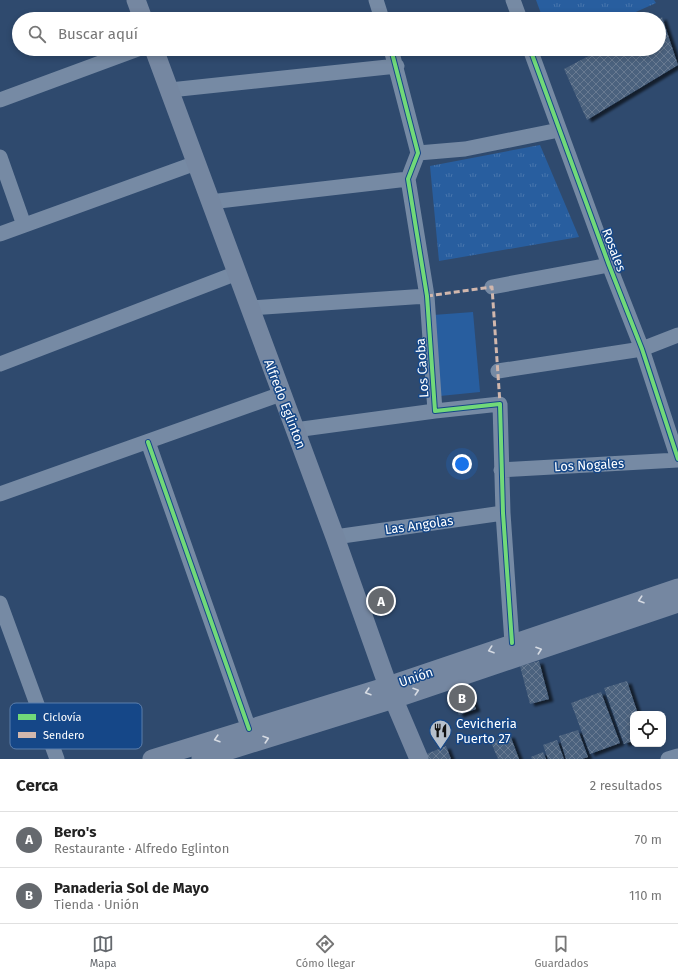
<!DOCTYPE html>
<html lang="es">
<meta charset="utf-8">
<style>
:root{--surface:#fff;--page:#f2f2f2;--text:#222;--muted:#767676;--line:#e0e0e0;--accent:#65696e}
body{margin:0;font-family:"Fira Sans",sans-serif;background:var(--page);color:var(--text)}
.controls{position:absolute;right:12px;bottom:12px;display:grid;overflow:hidden;border-radius:8px;box-shadow:0 2px 6px #0003}
.controls button{width:36px;height:36px;display:grid;place-items:center;padding:0;border:0;border-bottom:1px solid var(--line);background:var(--surface);color:var(--text);font:20px sans-serif}
.you{position:absolute;left:462px;top:464px;width:14px;height:14px;margin:-10px;border:3px solid #fff;border-radius:50%;background:#1a73e8;box-shadow:0 0 0 6px #1a73e833}
.badge{display:grid;place-items:center;width:26px;height:26px;border-radius:50%;background:var(--accent);color:#fff;font-size:13px;font-weight:700}
.pin{position:absolute;translate:-50% -50%;border:2px solid #fff;box-shadow:0 1px 4px #0006}
.list{margin:0;padding:0;list-style:none}
h2{display:flex;justify-content:space-between;align-items:center;height:52px;margin:0;padding:0 16px;font-size:17px}
h2 small{font-size:13px;font-weight:400;color:var(--muted)}
.list li{display:grid;grid-template-columns:26px 1fr auto;gap:12px;align-items:center;box-sizing:border-box;height:56px;padding:0 16px;border-top:1px solid var(--line)}
.list b{display:block;font-size:15px;white-space:nowrap}
.list p{margin:0;font-size:13px;white-space:nowrap;color:var(--muted)}
.list em{font-size:13px;font-style:normal;color:var(--muted)}
.icon{flex:none;width:22px;height:22px;fill:none;stroke:currentColor;stroke-width:2;stroke-linecap:round;stroke-linejoin:round}
.map{position:relative;flex:none;width:678px;height:759px;overflow:hidden}
.search{position:absolute;background:var(--surface);box-shadow:0 2px 6px #0003;left:12px;right:12px;top:12px;height:44px;display:flex;align-items:center;gap:10px;box-sizing:border-box;padding:0 14px;border-radius:22px;color:var(--muted);font-size:15px}
.sheet{height:164px;background:var(--surface)}
nav{display:flex;justify-content:space-around;align-items:center;box-sizing:border-box;height:56px;border-top:1px solid var(--line);background:var(--surface);font-size:11px;color:var(--muted)}
nav a{display:grid;justify-items:center;gap:2px}
nav .on{color:var(--accent)}
.map>svg:first-child{display:block}
.grass{fill:#285e9f}
.park{fill:url(#park-tufts)}
.building{fill:url(#building-cross-hatch);filter:url(#shadow)}
.lines{fill:none;stroke-linecap:round;stroke-linejoin:round}
.minor{stroke:#768aa4;stroke-width:15}
.major{stroke:#7587a1;stroke-width:19}
.quiet{stroke:#d1b7ad;stroke-width:3;stroke-dasharray:6 3;stroke-linecap:butt}
.cycleway-casing{stroke:#154788;stroke-width:6}
.cycleway{stroke:#71d979;stroke-width:4}
.oneway{stroke:#d6dbe3}
.labels{text-anchor:middle;dominant-baseline:central;stroke-width:3;stroke-linejoin:round;paint-order:stroke}
.street-label{font-size:13px;fill:#fff;stroke:#154788}
.poi-label{font-size:13px;fill:#fff;stroke:#154788;text-anchor:start}
.key{fill:#154788;stroke:#5b7eac;stroke-width:1}
.key-label{font-size:11px;fill:#fff}
</style>
<div class="map">
<svg width="678" height="759" viewBox="0 0 678 759">
<defs>
<pattern id="park-tufts" width="24" height="20" patternUnits="userSpaceOnUse"><rect width="24" height="20" fill="#285e9f"/><path d="M3 7l-1-3M5 7V3M7 7l1-3M15 17l-1-3M17 17v-4M19 17l1-3" fill="none" stroke="#4876ad"/></pattern>
<pattern id="building-cross-hatch" width="8" height="8" patternUnits="userSpaceOnUse"><rect width="8" height="8" fill="#4c627e"/><path d="M0 0l8 8M0 8l8-8" fill="none" stroke="#677a91"/></pattern>
<filter id="shadow"><feDropShadow dx="4.5" dy="2.5" stdDeviation="1" flood-color="#0009"/></filter>
</defs>
<rect width="100%" height="100%" fill="#2f4a6e"/>
<!-- grass -->
<path class="grass" d="M473 312 480 392 440 396 433 315Z"/>
<!-- park -->
<path class="park" d="M536 0H654L656 3 620 19H543Z
M540 145 579 237 439 261 430 166Z"/>
<!-- building -->
<path class="building" d="M662 17 678 65 587 120 564 69 602 49H659V19Z
M539 661 549 699 530 704 520 666Z
M627 681 638 714H633V741L624 744 604 688Z
M465 682 476 709 459 715 448 688Z
M601 692 620 743 590 754 571 703Z
M578 730 588 757 582 759H566L559 736Z
M510 735 519 759H498L491 742Z
M557 740 564 759H548L543 745Z
M446 746 451 759H426L424 755Z
M543 752 546 759H532L531 757Z"/>
<g class="lines">
<!-- minor -->
<path class="minor" d="M376 0 382 19
M513 0 520 19
M391 49 418 153 408 179 427 296 435 411 500 404 503 513 512 643
M530 49 609 265 642 349 678 459
M170 90 397 66
M0 100 138 49
M418 153 465 149 559 130
M0 157 24 225
M210 202 408 179
M0 234 196 163
M492 287 609 265
M249 308 427 296
M0 364 237 273
M498 371 642 349 678 335
M295 430 435 411
M148 442 249 729
M501 470 678 460
M0 494 281 394
M335 537 503 513
M0 603 57 759
M668 759 678 756"/>
<!-- major -->
<path class="major" d="M136 0 143 19
M154 49 335 537 388 686 419 759
M152 759 388 686 678 588
M201 759 394 699 678 603"/>
<!-- quiet -->
<path class="quiet" d="M427 296 492 287 500 404"/>
<defs>
<path id="cycleway" d="M391 49 418 153 408 179 427 296 435 411 500 404 503 513 512 643
M530 49 609 265 642 349 678 459
M148 442 249 729"/>
</defs>
<!-- cycleway casing -->
<use href="#cycleway" class="cycleway-casing"/>
<!-- cycleway -->
<use href="#cycleway" class="cycleway"/>
</g>
<!-- one-way arrows -->
<defs><path id="oneway-chevron" d="M-2-3.5L2.5 0L-2 3.5" fill="none" stroke-width="1.6" stroke-linecap="round" stroke-linejoin="round"/></defs>
<g class="oneway">
<use href="#oneway-chevron" transform="translate(641 600) rotate(162)"/>
<use href="#oneway-chevron" transform="translate(491 650) rotate(161)"/>
<use href="#oneway-chevron" transform="translate(539 650) rotate(-19)"/>
<use href="#oneway-chevron" transform="translate(416 691) rotate(-18)"/>
<use href="#oneway-chevron" transform="translate(368 692) rotate(163)"/>
<use href="#oneway-chevron" transform="translate(217 739) rotate(163)"/>
<use href="#oneway-chevron" transform="translate(266 739) rotate(-18)"/>
</g>
<!-- icons -->
<defs>
<symbol id="restaurant-pin" viewBox="-11 -11 22 30"><path d="M0 17L-7.5 6A9.5 9.5 0 1 1 7.5 6Z" fill="#b6c0cc" stroke="#154788"/><path d="M-5-6h1v4h1v-4h1v4h1v-4h1v5L-1.5 .5V6h-2V.5L-5-1ZM5-6V6H3V1.5H1.5Q1.5-4 5-6Z" fill="#111"/></symbol>
</defs>
<g fill-rule="evenodd">
<use href="#restaurant-pin" x="428" y="718" width="25" height="34"/>
</g>
<g class="labels">
<!-- street labels -->
<g class="street-label">
<text transform="translate(614 250) rotate(69)">Rosales</text>
<text transform="translate(422 368) rotate(-94)">Los Caoba</text>
<text transform="translate(285 404) rotate(69)">Alfredo Eglinton</text>
<text transform="translate(589 465) rotate(-3)">Los Nogales</text>
<text transform="translate(419 525) rotate(-8)">Las Angolas</text>
<text transform="translate(416 677) rotate(-19)">Unión</text>
</g>
<!-- poi labels -->
<g class="poi-label">
<text x="456" y="723">Cevicheria<tspan x="456" dy="15">Puerto 27</tspan></text>
</g>
</g>
<!-- legend -->
<rect x="10" y="703" width="132" height="46" rx="6" class="key"/>
<rect x="18" y="714" width="18" height="6" fill="#71d979"/>
<rect x="18" y="732" width="18" height="6" fill="#d1b7ad"/>
<g class="key-label">
<text x="43" y="721">Ciclovía</text>
<text x="43" y="739">Sendero</text>
</g>
</svg>
<div class="controls">
<button><svg class="icon" aria-label="locate" viewBox="0 0 24 24"><circle cx="12" cy="12" r="6"/><path d="M12 2v4M12 18v4M2 12h4M18 12h4"/></svg></button>
</div>
<div class="you"></div>
<div class="pin badge" style="left:381px;top:601px">A</div>
<div class="pin badge" style="left:462px;top:698px">B</div>
<div class="search"><svg class="icon" aria-label="search" viewBox="0 0 24 24"><circle cx="10" cy="10" r="6"/><path d="M15 15l6 6"/></svg>Buscar aquí</div>
</div>
<section class="sheet">
<h2>Cerca<small>2 resultados</small></h2>
<ul class="list">
<li><span class="badge">A</span><div><b>Bero's</b><p>Restaurante · Alfredo Eglinton</p></div><em>70 m</em></li>
<li><span class="badge">B</span><div><b>Panaderia Sol de Mayo</b><p>Tienda · Unión</p></div><em>110 m</em></li>
</ul>
</section>
<nav>
<a class="on"><svg class="icon" aria-label="map" viewBox="0 0 24 24"><path d="M3 6l6-2 6 2 6-2v14l-6 2-6-2-6 2zM9 4v14M15 6v14"/></svg>Mapa</a>
<a><svg class="icon" aria-label="directions" viewBox="0 0 24 24"><path d="M12 3l9 9-9 9-9-9zM9 14v-3h6M13 9l2 2-2 2"/></svg>Cómo llegar</a>
<a><svg class="icon" aria-label="saved" viewBox="0 0 24 24"><path d="M7 4h10v16l-5-4-5 4z"/></svg>Guardados</a>
</nav>
